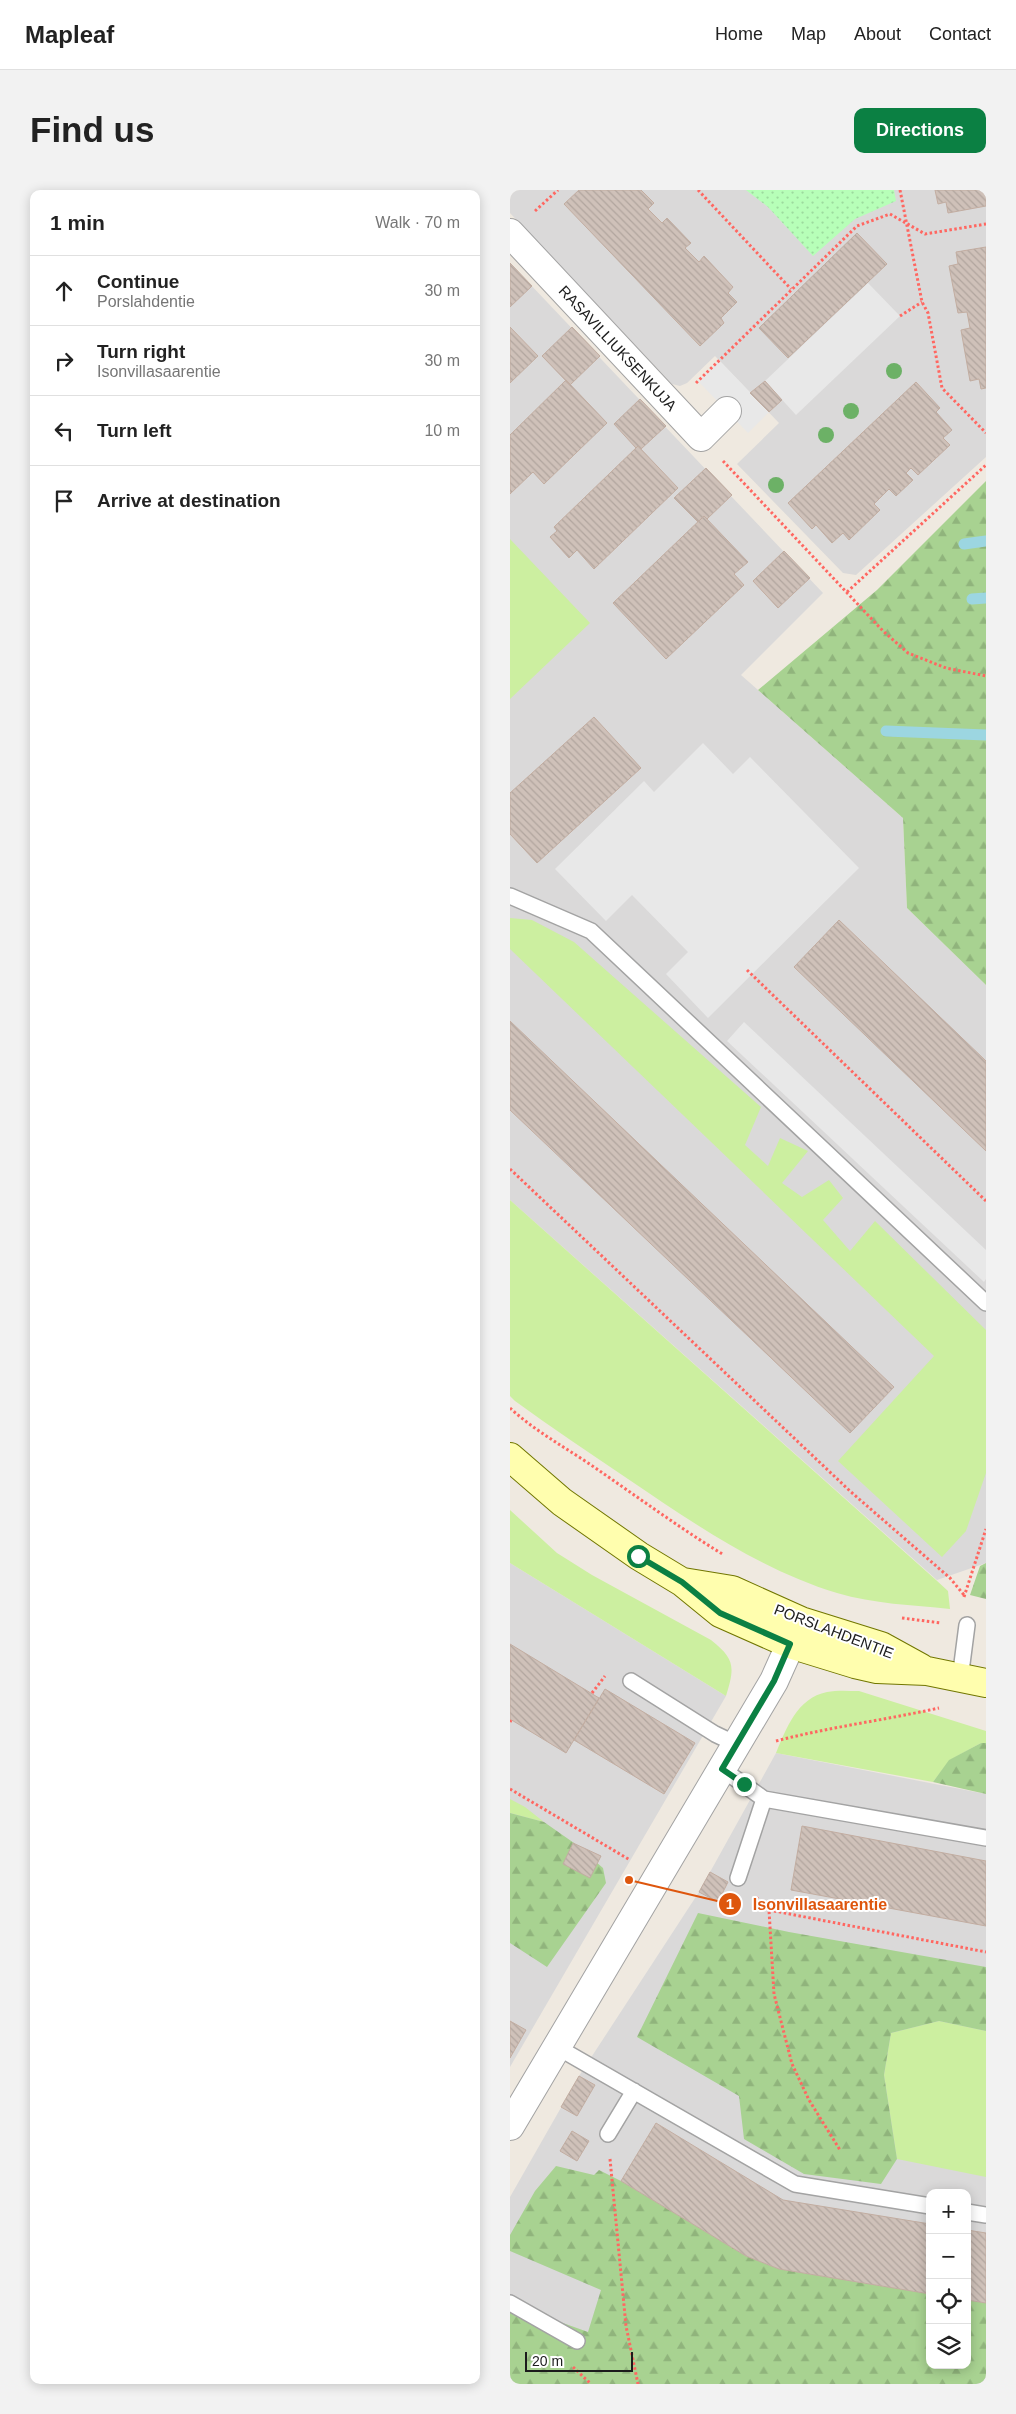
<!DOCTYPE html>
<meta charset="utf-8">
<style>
:root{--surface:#fff;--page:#f2f2f2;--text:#222;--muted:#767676;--line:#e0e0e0;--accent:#0b8043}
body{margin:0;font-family:Helvetica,sans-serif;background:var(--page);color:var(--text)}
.controls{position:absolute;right:15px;bottom:15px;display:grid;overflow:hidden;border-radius:10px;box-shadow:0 2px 12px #0003}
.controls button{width:45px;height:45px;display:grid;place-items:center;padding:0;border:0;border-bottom:1px solid var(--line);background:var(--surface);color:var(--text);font:25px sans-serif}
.scale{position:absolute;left:15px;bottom:12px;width:108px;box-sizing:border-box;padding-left:5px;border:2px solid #1c1c1c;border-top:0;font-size:14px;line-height:18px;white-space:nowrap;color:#1c1c1c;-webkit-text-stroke:4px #fff;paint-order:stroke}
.stop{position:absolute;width:15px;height:15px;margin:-11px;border:4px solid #0b8043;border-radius:50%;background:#fff}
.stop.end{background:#0b8043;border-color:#fff;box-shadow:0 1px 5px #0008}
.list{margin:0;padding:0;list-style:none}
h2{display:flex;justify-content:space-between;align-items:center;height:65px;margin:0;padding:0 20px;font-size:21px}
h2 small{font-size:16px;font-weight:400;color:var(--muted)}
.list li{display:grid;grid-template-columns:32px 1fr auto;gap:15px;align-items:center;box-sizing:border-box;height:70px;padding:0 20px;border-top:1px solid var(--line)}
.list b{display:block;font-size:19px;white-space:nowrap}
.list p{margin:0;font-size:16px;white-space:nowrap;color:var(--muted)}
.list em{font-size:16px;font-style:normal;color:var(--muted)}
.icon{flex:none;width:28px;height:28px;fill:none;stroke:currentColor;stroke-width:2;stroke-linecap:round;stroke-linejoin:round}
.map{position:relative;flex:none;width:476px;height:2194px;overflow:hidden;border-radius:10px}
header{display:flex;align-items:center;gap:30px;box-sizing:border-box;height:70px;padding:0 25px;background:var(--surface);border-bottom:1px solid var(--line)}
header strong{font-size:24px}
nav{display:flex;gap:28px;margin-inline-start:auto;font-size:18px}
.intro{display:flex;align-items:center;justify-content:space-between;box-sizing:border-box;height:120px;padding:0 30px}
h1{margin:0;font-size:35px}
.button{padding:12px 22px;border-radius:10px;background:var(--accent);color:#fff;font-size:18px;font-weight:700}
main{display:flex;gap:30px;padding:0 30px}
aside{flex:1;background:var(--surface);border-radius:10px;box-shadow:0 2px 12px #0003}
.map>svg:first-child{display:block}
.residential{fill:#dad9d9;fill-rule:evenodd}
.grass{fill:#ccefa0}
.forest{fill:url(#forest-firs)}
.park{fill:url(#park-dots)}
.parking{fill:#e8e8e8}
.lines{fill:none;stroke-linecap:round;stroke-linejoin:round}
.stream{stroke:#9cd6e1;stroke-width:11}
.building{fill:url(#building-back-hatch);stroke:#c2ada1}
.lane-casing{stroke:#a3a3a3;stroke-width:18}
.street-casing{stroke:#a3a3a3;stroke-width:30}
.secondary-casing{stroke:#717600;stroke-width:30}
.path{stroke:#ff6761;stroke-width:3;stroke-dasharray:2.5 2.5;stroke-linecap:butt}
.lane{stroke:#fff;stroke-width:15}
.street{stroke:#fff;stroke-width:28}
.secondary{stroke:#fffeae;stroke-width:28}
.tree{fill:#6cb166}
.route{stroke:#0b8043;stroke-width:6}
.labels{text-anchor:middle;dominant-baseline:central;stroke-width:4;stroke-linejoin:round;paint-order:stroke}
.street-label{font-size:15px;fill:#1c1c1c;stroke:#fff}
.leader{fill:none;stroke:#de560d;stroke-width:2}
.callout-dot{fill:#de560d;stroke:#fff;stroke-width:2}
.mark-label{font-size:15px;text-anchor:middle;font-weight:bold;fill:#fff}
.callout-label{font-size:16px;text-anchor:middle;font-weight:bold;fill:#de560d;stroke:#fff;stroke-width:4;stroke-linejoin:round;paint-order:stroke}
</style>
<header>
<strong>Mapleaf</strong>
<nav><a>Home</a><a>Map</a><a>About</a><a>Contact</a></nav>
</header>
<div class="intro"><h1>Find us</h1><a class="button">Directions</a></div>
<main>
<aside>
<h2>1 min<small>Walk · 70 m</small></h2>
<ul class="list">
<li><svg class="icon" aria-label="ahead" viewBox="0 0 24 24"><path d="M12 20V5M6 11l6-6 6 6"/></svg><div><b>Continue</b><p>Porslahdentie</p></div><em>30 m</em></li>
<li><svg class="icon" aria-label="right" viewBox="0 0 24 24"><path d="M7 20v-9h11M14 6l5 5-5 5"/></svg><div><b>Turn right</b><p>Isonvillasaarentie</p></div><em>30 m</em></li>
<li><svg class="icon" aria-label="left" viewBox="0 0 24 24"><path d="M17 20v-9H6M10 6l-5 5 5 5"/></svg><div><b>Turn left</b></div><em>10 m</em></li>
<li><svg class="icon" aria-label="arrive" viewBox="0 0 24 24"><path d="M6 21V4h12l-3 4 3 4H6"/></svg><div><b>Arrive at destination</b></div></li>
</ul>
</aside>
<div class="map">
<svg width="476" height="2194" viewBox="0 0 476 2194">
<defs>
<pattern id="forest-firs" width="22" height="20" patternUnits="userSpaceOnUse" patternTransform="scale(1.25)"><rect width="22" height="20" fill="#a8d291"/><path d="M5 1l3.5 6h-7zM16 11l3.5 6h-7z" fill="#90b47c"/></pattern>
<pattern id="park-dots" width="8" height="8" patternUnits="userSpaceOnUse" patternTransform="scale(1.25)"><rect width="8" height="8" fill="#b7ffb8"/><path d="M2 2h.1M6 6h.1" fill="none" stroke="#9dda9e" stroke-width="1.8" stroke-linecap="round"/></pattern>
<pattern id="building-back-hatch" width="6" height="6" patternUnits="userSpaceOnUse" patternTransform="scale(1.25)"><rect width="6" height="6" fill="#cfc1b9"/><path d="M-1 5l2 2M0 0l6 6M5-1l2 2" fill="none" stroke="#b1a59e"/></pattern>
</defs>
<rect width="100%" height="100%" fill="#efe9e0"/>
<!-- residential -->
<path class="residential" d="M0 0H476V267L346 385 333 383 227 274 269 233 205 166 177 193 170 196 162 194 0 23Z
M0 73 313 403 231 485 393 628 397 718 476 795V1373L427 1390 0 1010Z
M0 1373 216 1506 0 1877Z
M266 1563 476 1604V2194H0V2007L69 1886 189 1702ZM420 2003H457V2175H420Z"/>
<!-- grass -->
<path class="grass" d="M0 349 80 433 0 509Z
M0 728 22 730 64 752 251 917 235 955 258 976 270 948 298 961 272 993 292 1007 319 990 333 1008 313 1030 340 1061 365 1031 476 1140V1283L456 1341 432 1367 328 1271 424 1166 0 759Z
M0 1010 426 1390 438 1401 440 1419C402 1415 364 1414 327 1403 251 1380 183 1333 118 1289 80 1263 42 1238 5 1211L0 1206Z
M0 1320 47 1363 82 1385 201 1450C225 1469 225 1477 216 1506L0 1373Z
M349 1501 476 1541V1553H471L440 1570 423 1592 266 1563C276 1539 287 1508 317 1502 327 1500 339 1501 349 1501Z
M0 1609 15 1617 34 1632 0 1623Z
M429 1831 476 1841V1987L387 1969 374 1885 381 1843Z"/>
<!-- forest -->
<path class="forest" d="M476 291V795L397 718 393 628 248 500 367 400Z
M476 1373V1409L460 1405 470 1376Z
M471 1553H476V1604L423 1592 439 1570Z
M0 1623 34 1632 64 1653 93 1678 96 1693 37 1777 0 1753Z
M188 1723 279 1742 476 1777V1841L429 1831 381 1843 374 1885 387 1969 371 1994 294 1984 234 1949 229 1906 127 1847Z
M46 1976 84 1985 89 1980 111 1991 236 2066 269 2079 420 2104V2175H457V2110L476 2113V2194H0V2114L78 2142 91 2100 0 2061V2045L25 2001Z"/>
<!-- park -->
<path class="park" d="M236 0H384L386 11 345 29 303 66 258 17Z"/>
<!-- parking -->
<path class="parking" d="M358 93 390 126 286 225 255 191Z
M210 171 259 222 238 243 188 191Z
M193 553 223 584 240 567 349 678 198 828 156 784 178 762 122 705 96 731 45 679 134 591 144 602Z
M234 832 476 1060V1089L474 1092 217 851Z"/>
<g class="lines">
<!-- stream -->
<path class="stream" d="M454 354 476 351
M462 409 476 408
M376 541 476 545"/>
</g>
<!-- building -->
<path class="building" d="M69 0H131L144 13 138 19 152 33 157 28 181 53 175 58 189 72 194 66 223 97 218 103 227 112 211 128 214 133 190 156 54 14Z
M425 0H476V16L438 23 436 12 428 14Z
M347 43 377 74 278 168 249 138Z
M476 57V198L471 199 469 189 460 191 451 140 460 138 457 122 448 123 439 76 448 74 446 62Z
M0 73 22 96 0 117Z
M0 137 28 166 0 193Z
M62 137 90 166 60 195 32 166Z
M56 190 97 233 34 294 23 282 0 304V245Z
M255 191 272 210 259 222 240 203Z
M406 192 430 218 426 222 442 240 433 248 440 255 408 285 401 278 396 283 403 290 386 306 379 299 364 314 370 320 339 350 333 343 322 353 306 335 302 339 278 313Z
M130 209 156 236 131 259 128 256 126 258 104 234Z
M128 256 168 298 84 379 67 360 59 368 40 347 47 341 44 337Z
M196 278 222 305 197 329 194 326 188 332 164 308Z
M194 326 238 372 224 384 234 395 156 469 103 413Z
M274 361 300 388 268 418 243 391Z
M84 527 131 578 27 673 0 644V603Z
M329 730 476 871V961L284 777Z
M0 831 384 1197 340 1243 0 920Z
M0 1454 89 1508 56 1563 0 1529Z
M95 1499 185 1553 154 1604 64 1550Z
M292 1636 476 1671V1736L281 1700Z
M63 1653 91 1666 80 1688 53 1674Z
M200 1682 218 1692 208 1712 189 1702Z
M0 1831 16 1840 0 1868Z
M69 1886 85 1895 67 1926 51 1917Z
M146 1933 273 2010 420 2034V2104L269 2079 236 2066 111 1991Z
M62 1941 79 1951 67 1971 50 1961Z
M457 2040 476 2043V2113L457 2110Z"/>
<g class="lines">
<defs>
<path id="lane" d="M0 706 81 741 476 1113
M450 1489 457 1435
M121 1491 205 1544 226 1554
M212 1579 254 1609 476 1648
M228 1688 254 1609
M47 1857 285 1994 420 2016
M98 1944 124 1901
M457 2022 476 2025
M0 2113 67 2151"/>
<path id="street" d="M0 43 191 247 217 221
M0 1936 264 1491 290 1433"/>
<path id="secondary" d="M0 1267 52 1312 129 1366 172 1392 210 1423 280 1454 345 1474 367 1479 417 1481 476 1493
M173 1392 222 1400 291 1431 371 1456 411 1478"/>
</defs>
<!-- lane casing -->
<use href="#lane" class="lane-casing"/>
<!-- street casing -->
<use href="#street" class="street-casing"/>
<!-- secondary casing -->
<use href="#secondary" class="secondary-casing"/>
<!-- path -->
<path class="path" d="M188 0 281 99
M390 0 412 112 418 123 432 198 476 243
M25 21 48 0
M390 126 412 112
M186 193 347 36 380 24 415 44 476 34
M213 271 373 441 398 463 436 478 476 486
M337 402 476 275
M237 780 476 1011
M0 979 341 1302 440 1388 454 1405
M0 1218C25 1241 53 1256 81 1275 125 1305 168 1337 214 1365
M454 1407 476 1339
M392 1428 431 1433
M82 1503 95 1486
M0 1532 1 1530
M266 1551C320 1537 375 1530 429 1518
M0 1599 120 1670
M246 1707 259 1720 264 1804 282 1874 299 1910 330 1960
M259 1720 476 1762
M100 1969 116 2136 128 2194
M63 2177 81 2194"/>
<!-- lane -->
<use href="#lane" class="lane"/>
<!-- street -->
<use href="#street" class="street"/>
<!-- secondary -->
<use href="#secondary" class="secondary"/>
</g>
<!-- trees -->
<g class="tree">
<circle cx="384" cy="181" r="8"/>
<circle cx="341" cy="221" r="8"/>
<circle cx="316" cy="245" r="8"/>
<circle cx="266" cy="295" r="8"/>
</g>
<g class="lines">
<!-- route -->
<path class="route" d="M128 1366 172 1392 210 1423 280 1454 264 1491 212 1579 234 1594"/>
</g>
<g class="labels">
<!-- street labels -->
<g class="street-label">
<text transform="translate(108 158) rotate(47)">RASAVILLIUKSENKUJA</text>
<text transform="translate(324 1441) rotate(21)">PORSLAHDENTIE</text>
</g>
</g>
<!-- callouts -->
<path class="leader" d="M119 1690L220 1714"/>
<g class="callout-dot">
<circle cx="119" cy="1690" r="5"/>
<circle cx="220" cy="1714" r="12"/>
</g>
<g class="mark-label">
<text x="220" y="1719">1</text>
</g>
<g class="callout-label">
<text x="310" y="1720">Isonvillasaarentie</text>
</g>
</svg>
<div class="controls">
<button>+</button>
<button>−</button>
<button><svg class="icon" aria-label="locate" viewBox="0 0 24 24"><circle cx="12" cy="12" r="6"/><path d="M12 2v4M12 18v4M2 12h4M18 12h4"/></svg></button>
<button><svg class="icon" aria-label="layers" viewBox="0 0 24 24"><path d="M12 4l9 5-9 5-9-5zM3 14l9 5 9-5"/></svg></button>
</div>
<div class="scale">20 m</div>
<div class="stop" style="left:128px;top:1366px"></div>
<div class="stop end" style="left:234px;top:1594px"></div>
</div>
</main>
